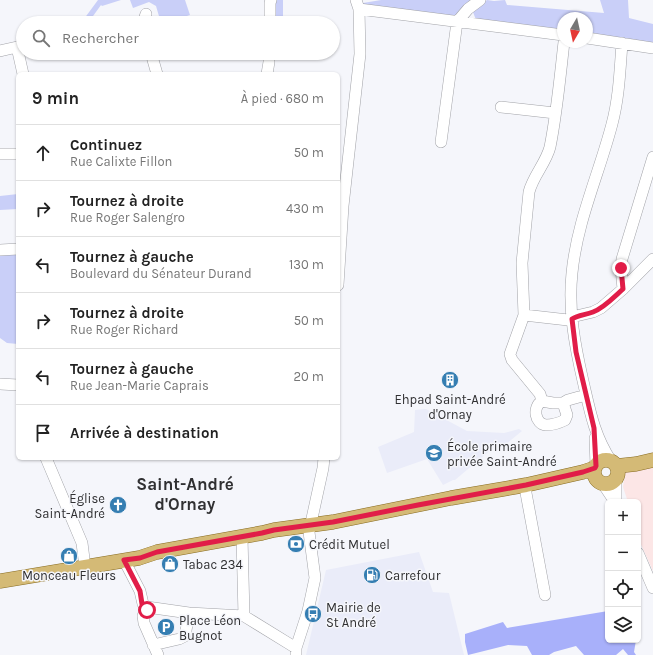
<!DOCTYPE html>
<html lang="fr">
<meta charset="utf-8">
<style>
:root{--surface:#fff;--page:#f6f6f6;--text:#222;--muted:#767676;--line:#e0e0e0}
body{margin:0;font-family:Karla,sans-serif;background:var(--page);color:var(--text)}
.controls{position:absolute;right:12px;bottom:12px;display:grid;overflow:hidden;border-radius:6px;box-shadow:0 1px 3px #0004}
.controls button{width:36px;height:36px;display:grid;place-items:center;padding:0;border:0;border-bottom:1px solid var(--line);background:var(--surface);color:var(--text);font:20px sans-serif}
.compass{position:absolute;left:557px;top:12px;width:36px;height:36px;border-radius:50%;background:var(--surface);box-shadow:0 1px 3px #0004;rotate:189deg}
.stop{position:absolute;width:12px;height:12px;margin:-9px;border:3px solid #e11d48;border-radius:50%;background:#fff}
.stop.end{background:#e11d48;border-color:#fff;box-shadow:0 1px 4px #0008}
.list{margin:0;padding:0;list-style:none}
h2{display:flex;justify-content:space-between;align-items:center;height:52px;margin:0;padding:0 16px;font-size:17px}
h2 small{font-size:13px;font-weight:400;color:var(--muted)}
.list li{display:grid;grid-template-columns:26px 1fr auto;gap:12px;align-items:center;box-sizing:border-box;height:56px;padding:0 16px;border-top:1px solid var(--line)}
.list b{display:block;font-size:15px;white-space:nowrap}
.list p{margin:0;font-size:13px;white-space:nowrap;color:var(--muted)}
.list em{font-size:13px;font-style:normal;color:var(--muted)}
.icon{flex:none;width:22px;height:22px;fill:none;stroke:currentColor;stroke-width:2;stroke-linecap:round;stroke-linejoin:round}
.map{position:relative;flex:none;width:653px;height:655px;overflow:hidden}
.search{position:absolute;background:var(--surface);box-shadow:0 1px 3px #0004;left:16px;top:16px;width:324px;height:44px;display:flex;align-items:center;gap:10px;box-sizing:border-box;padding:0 14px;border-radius:22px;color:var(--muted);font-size:15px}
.panel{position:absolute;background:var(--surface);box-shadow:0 1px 3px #0004;left:16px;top:72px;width:324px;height:388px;border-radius:6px}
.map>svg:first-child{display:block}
.built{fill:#eaecf9}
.industrial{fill:#fce6e6}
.green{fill:#c9cff8}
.forest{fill:#a8b0fa}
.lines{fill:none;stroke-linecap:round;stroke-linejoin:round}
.minor-casing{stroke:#a2a3a8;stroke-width:12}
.major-casing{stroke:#886c22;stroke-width:15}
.minor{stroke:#fff;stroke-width:11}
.major{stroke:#d4ba76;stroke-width:14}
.route{stroke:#e11d48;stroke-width:5}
.labels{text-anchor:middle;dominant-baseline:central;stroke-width:3;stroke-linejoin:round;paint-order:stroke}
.poi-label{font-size:13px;fill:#303032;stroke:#f5f6fb;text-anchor:start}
.district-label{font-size:17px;font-weight:bold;fill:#303032;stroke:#f5f6fb}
</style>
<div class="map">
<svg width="653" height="655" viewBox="0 0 653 655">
<rect width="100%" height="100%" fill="#f5f6fb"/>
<!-- built -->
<path class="built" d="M426 409 467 431 504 433 519 429 522 431 505 445 499 443 455 480H453L443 485 427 459 387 473 378 447 414 432 415 410Z
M419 552 433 592 449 593 464 655H306L326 570Z"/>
<!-- industrial -->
<path class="industrial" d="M653 454V571L638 538V502H628L623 487 627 459Z"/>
<!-- green -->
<path class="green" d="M98 0H121L102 6 101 5 88 23H81Z
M130 0H185L190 15 165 23H161L156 6 149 2 133 8Z
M277 0H283V23H274L275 1Z
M381 0H473L456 15 450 17 365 6 363 3Z
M487 0 494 1 505 0 507 5 604 13 600 0H628L629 18 653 24V44L587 34V18H563V31L476 20 473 12Z
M18 194V209L0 210V196Z
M18 253V344L7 343 0 338V254Z"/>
<!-- forest -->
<path class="forest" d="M608 611V640H636L634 652 636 655H628L623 649 616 655H584L576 646 554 652 549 655H532L527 646 508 645 468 655 465 642V634L503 622 507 628Z"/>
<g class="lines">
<defs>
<path id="minor" d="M359 9 563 35
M143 23 146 14
M270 23V3L271 0
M587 38 653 48
M0 51 17 47 23 74
M151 53 157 74
M267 74 269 62V53
M501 107 555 113
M441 142 457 22 468 9 480 0
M0 154H18
M0 250 18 249
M338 285 343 206 360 54 359 9 356 0
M623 289 621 268 622 259 653 157
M524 315 568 320 572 319 576 316 593 312 601 308 623 289 653 259
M0 384 18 385
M542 401 540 394 512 360 510 354 524 315 522 263 529 192C533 176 546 163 550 147 557 112 560 77 564 42
M542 401 553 403H563L567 415 565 420C559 423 553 425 546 425 535 424 532 407 542 401Z
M563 403 568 400 586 395
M595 438 596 466
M46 458 82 543 85 567
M611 461C594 435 590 411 583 381 575 346 568 310 572 273 577 221 599 174 612 124 619 98 620 70 622 43
M616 480V502
M603 484 615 502
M526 485V493L545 595
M242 537 244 616
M638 553 653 588
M124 560 140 591 143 604 147 607 189 613 244 616 296 648
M147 607 143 616 144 623 158 655
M153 645 179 639 185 636 189 613
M296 655V648L308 611 315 578 309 532 323 468 324 458"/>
<path id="major" d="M594 472a12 12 0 1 1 24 0a12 12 0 1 1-24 0Z
M617 466 636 464 653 460
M0 581 139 558 157 552 262 533 274 530 333 522 451 498 526 485 583 472 595 468"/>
</defs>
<!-- minor casing -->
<use href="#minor" class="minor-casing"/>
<!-- major casing -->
<use href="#major" class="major-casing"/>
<!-- minor -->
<use href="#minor" class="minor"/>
<!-- major -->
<use href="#major" class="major"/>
</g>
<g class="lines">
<!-- route -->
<path class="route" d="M147 610V608L142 604 140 591 124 560 140 558 157 552 262 533 274 530 333 522 418 505 526 485 583 472 595 468 596 466 594 428 576 352 572 319C578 315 585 315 593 312 604 308 614 297 623 289L621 268"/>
</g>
<!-- icons -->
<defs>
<symbol id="building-disc" viewBox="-11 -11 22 22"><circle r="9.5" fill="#357eb2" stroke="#f5f6fb"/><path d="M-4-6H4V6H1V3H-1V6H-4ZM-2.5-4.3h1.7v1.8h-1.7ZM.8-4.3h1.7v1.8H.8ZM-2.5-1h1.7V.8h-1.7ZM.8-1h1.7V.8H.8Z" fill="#fff"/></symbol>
<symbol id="school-disc" viewBox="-11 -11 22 22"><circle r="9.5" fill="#357eb2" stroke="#f5f6fb"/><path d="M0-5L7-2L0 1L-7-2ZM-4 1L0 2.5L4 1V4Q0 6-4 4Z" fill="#fff"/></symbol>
<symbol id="church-disc" viewBox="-11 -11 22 22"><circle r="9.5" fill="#357eb2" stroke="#f5f6fb"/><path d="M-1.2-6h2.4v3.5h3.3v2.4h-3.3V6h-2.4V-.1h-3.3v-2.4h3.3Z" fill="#fff"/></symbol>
<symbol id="bank-disc" viewBox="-11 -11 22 22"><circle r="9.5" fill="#357eb2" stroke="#f5f6fb"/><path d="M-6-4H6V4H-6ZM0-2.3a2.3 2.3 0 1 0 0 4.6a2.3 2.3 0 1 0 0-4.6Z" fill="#fff"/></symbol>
<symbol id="shop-disc" viewBox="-11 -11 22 22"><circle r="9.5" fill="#357eb2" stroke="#f5f6fb"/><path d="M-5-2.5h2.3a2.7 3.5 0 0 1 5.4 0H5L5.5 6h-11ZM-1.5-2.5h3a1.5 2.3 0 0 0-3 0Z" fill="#fff"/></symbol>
<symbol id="fuel-disc" viewBox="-11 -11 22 22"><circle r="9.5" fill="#357eb2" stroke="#f5f6fb"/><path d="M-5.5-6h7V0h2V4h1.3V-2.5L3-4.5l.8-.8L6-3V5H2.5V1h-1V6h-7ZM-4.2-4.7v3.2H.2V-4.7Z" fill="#fff"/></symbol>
<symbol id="bus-disc" viewBox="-11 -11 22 22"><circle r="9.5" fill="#357eb2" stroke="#f5f6fb"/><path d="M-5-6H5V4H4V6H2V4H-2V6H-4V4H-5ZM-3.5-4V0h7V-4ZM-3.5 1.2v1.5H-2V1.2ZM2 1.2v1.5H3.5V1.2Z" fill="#fff"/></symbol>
<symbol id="parking-disc" viewBox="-11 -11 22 22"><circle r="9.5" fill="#357eb2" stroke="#f5f6fb"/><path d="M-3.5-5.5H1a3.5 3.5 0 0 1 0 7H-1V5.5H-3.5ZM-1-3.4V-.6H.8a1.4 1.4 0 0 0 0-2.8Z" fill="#fff"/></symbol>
</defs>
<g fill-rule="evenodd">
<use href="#building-disc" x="440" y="370" width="20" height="20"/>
<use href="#school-disc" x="424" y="443" width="20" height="20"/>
<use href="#church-disc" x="108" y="495" width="20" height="20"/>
<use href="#bank-disc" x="286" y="534" width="20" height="20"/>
<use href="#shop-disc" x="59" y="546" width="20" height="20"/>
<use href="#shop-disc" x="160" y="554" width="20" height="20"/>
<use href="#fuel-disc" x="362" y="565" width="20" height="20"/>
<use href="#bus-disc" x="303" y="604" width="20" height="20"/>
<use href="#parking-disc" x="156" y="617" width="20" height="20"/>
</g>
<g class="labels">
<!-- poi labels -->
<g class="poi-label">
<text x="450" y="399" text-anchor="middle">Ehpad Saint-André<tspan x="450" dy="15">d'Ornay</tspan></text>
<text x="447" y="446">École primaire<tspan x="447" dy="15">privée Saint-André</tspan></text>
<text x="105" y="498" text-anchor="end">Église<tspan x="105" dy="15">Saint-André</tspan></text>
<text x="309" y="544">Crédit Mutuel</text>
<text x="183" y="564">Tabac 234</text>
<text x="69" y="575" text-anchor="middle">Monceau Fleurs</text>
<text x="385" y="575">Carrefour</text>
<text x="326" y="607">Mairie de<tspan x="326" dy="15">St André</tspan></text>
<text x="179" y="620">Place Léon<tspan x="179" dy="15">Bugnot</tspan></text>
</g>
<!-- district labels -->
<g class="district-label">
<text x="185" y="484">Saint-André<tspan x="185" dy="20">d'Ornay</tspan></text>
</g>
</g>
</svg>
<div class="controls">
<button>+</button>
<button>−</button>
<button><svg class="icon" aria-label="locate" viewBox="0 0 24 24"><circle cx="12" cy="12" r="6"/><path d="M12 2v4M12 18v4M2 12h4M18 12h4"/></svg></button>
<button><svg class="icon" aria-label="layers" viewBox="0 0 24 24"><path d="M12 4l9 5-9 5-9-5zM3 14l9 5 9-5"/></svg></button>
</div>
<svg class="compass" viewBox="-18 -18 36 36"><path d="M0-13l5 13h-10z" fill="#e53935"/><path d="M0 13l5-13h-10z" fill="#767676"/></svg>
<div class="stop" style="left:147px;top:610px"></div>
<div class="stop end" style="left:621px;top:268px"></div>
<div class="search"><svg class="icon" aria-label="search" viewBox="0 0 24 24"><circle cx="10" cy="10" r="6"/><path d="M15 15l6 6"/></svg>Rechercher</div>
<section class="panel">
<h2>9 min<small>À pied · 680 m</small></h2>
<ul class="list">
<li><svg class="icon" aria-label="ahead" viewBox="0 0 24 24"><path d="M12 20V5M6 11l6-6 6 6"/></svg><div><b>Continuez</b><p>Rue Calixte Fillon</p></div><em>50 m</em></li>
<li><svg class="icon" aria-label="right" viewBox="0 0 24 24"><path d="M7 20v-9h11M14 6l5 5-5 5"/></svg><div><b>Tournez à droite</b><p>Rue Roger Salengro</p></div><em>430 m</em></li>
<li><svg class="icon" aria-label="left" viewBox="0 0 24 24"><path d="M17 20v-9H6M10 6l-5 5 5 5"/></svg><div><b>Tournez à gauche</b><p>Boulevard du Sénateur Durand</p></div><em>130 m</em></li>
<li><svg class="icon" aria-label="right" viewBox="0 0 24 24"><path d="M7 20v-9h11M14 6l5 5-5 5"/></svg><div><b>Tournez à droite</b><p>Rue Roger Richard</p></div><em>50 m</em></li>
<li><svg class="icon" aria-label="left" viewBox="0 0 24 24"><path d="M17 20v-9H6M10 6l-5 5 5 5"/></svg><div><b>Tournez à gauche</b><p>Rue Jean-Marie Caprais</p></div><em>20 m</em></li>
<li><svg class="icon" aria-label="arrive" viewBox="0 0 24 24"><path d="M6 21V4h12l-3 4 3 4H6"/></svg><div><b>Arrivée à destination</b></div></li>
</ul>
</section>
</div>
